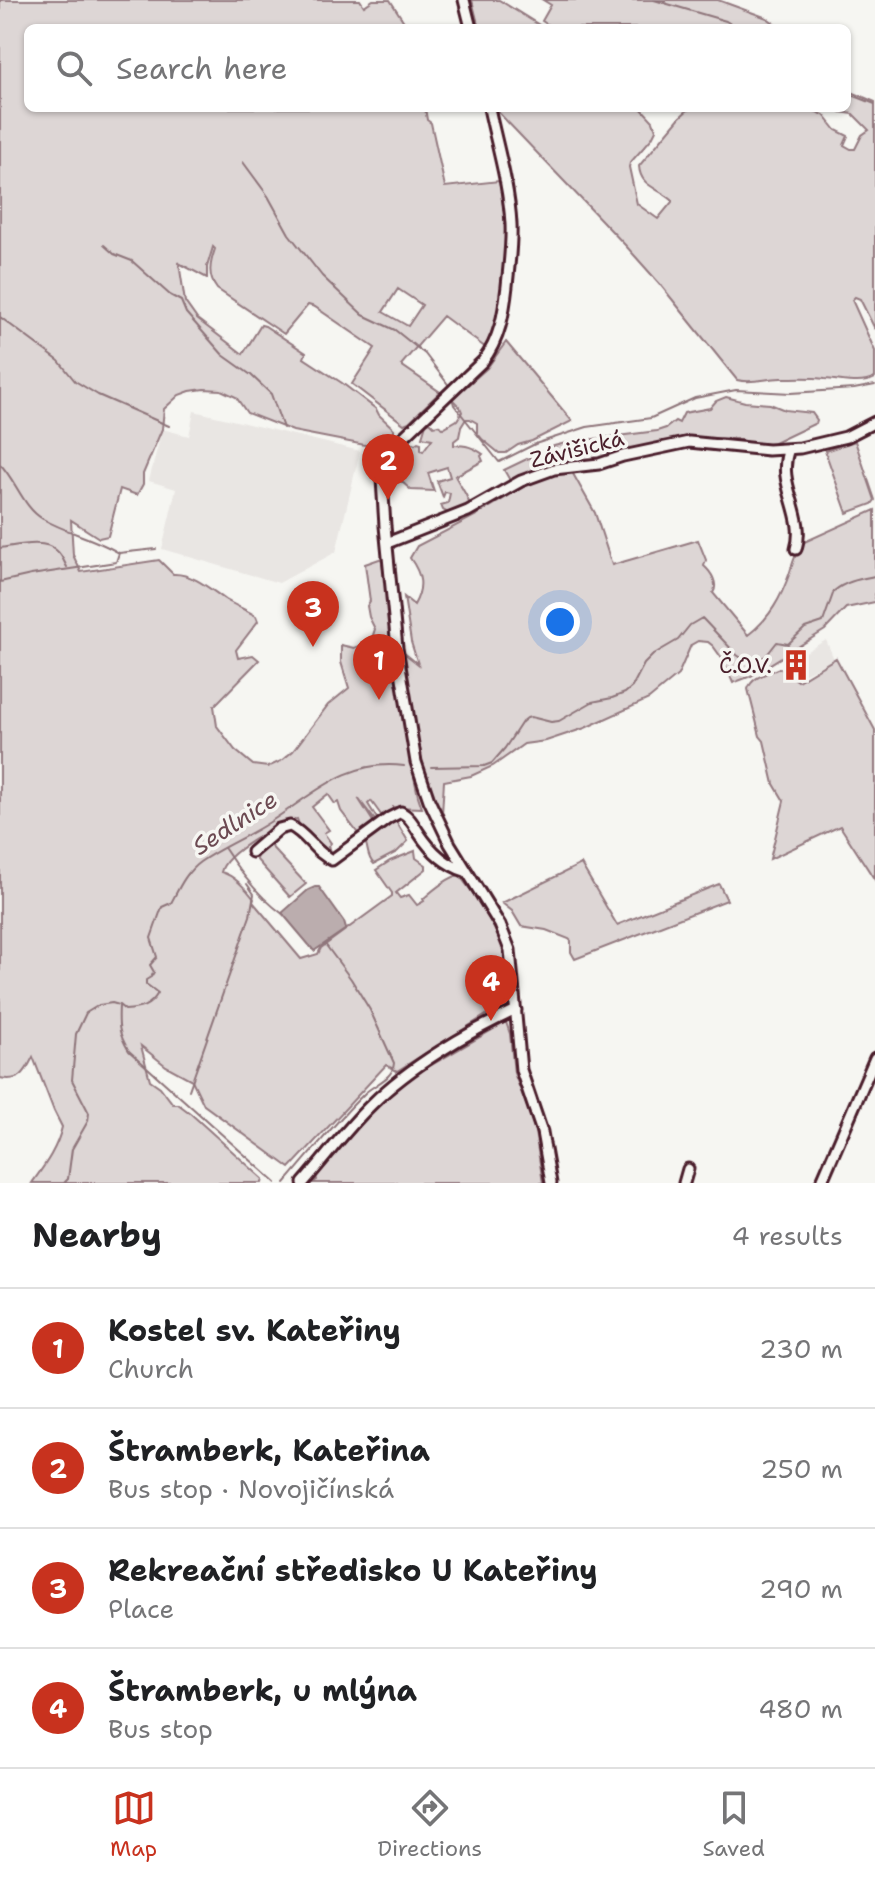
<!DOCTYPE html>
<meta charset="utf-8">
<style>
:root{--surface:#fff;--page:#f2f2f2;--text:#202124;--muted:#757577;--line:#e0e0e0;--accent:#c8321e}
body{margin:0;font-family:"Shantell Sans",sans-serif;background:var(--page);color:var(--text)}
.you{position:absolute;left:560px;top:622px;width:28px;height:28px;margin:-20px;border:6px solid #fff;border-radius:50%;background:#1a73e8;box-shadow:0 0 0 12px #1a73e833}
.badge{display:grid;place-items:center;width:52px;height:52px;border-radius:50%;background:var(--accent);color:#fff;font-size:26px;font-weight:700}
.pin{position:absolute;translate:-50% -66px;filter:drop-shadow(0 2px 4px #0008)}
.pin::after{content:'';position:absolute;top:42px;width:28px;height:24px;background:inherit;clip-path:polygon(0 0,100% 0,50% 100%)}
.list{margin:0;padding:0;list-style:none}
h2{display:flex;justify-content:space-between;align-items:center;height:104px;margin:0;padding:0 32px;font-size:34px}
h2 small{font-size:26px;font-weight:400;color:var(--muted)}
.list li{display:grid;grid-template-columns:52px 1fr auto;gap:24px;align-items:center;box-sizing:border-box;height:120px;padding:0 32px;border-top:2px solid var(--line)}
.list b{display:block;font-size:30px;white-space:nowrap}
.list p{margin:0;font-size:26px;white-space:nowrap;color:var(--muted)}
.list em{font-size:26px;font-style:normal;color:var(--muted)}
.icon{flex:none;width:44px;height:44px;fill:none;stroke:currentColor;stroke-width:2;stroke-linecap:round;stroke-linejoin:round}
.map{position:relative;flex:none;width:875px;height:1183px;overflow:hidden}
.search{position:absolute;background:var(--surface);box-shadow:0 2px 6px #0004;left:24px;right:24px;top:24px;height:88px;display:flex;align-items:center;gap:20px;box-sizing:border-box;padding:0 28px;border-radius:12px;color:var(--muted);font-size:30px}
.sheet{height:584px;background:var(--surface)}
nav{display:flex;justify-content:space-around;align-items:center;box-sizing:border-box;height:112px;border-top:2px solid var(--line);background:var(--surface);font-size:22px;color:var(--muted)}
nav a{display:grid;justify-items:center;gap:4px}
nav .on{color:var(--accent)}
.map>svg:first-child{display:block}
.built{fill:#e9e6e3}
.green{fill:#ddd6d5;stroke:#947a80;stroke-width:2;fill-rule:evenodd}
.water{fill:#bbadae;stroke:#8e747a;stroke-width:2}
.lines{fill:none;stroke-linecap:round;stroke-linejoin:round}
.stream{stroke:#8e747a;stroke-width:2}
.minor-casing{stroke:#4a1f2b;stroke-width:15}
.minor{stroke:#f6f6f2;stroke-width:9}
.labels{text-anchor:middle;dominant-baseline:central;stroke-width:7;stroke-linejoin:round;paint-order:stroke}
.street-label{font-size:22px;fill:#4a1f2b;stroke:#f6f6f2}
.poi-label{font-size:22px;fill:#4a1f2b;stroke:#f6f6f2;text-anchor:end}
.water-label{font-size:24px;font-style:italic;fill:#6c4a52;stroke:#f6f6f2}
</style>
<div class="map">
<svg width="875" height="1183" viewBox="0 0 875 1183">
<rect width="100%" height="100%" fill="#f6f6f2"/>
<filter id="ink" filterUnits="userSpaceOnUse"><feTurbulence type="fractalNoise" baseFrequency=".0125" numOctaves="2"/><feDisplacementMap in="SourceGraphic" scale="16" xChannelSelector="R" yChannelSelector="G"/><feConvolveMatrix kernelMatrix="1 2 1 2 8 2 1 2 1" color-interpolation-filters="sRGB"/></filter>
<g filter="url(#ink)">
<!-- built -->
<path class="built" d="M194 411 360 451 336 552 279 583 162 549 176 489 149 481 162 429 189 436Z
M826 640 834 659 800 676 785 664Z"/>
<!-- green -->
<path class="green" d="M0 0H360L364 6 373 0H390L408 28H28V108H425L427 120 431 123 445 187 499 181C510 236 509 294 488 346L486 348 443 316 401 365 440 392 409 422 404 424 352 384 375 348 315 307 308 305 284 334 217 289C207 276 210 263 215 249L213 247 207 267V278L179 263 185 302 197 319 243 354 261 325 265 326 306 353 304 358 342 383 376 409 379 415 394 429V436L380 448 293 431 247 413 236 397 221 390 204 389 190 391 179 395 164 409 162 429 143 474V484L137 495 120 489 108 536 99 538 71 520 73 555 81 572 159 560 173 574C193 573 211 590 226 600 236 606 246 610 256 616L258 621 236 650 238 658 253 655 259 660 214 706 217 726 235 750 253 765 268 767 281 761 293 751 328 705 349 688 341 662V645L354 648 371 641 375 629 369 617 367 606 370 601 365 564 382 558 406 738 418 796 422 808 393 807V813L384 819 371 801 368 804 378 820 379 822 377 823 358 798 374 823 373 826 360 836 341 811 338 802 335 804 328 794 312 807 329 830 324 833 331 843 328 847 332 852 328 853 301 830 297 819C278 823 225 853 221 872 233 875 246 888 254 899L253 902 301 959 318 954 321 948 392 896V893L376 870 390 861 415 851 416 858 426 865V869L396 893 400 898 409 895 417 905 424 901 423 899C433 890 447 878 459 875L482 905 503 946 507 994 494 1010 397 1071 386 1065 290 1168 204 1105 192 1080 166 1066 141 1046 150 1080 160 1087 173 1104H178L190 1113 263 1179 262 1183H32C44 1166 57 1149 62 1127L54 1111 33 1057C25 1073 21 1082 0 1078ZM398 289 422 305 408 326 383 312Z
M472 0H499L544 28H479Z
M543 0H718L767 18 781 28H553L542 21 551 5Z
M847 90 875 102V329L860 299 855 297 852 300 875 351V378C859 386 842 380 825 379 811 377 795 378 781 378 766 378 752 384 737 380L659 283 626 246 498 112 497 108H641L653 121 656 130 652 138 630 163 629 167 637 204 658 219 672 202V200C659 188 640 187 639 166L680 117 690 108H808L824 115 836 130 848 136 844 145 851 149H855L862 135 869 130 853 114 841 112 837 108H833H847Z
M506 342 572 421 532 441 518 445 506 453H499L482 439 477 433V423L470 419H466L461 427 459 437 454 441V445C466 445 473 447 483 454L481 456 483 461 455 476 466 495 471 507 452 515 443 510 441 505 448 503 450 493 445 492 443 497 437 481 450 477 447 467 428 473 434 491 411 490 401 481 406 471 404 466 400 464 396 476 392 474C394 462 399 450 408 441L415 444 418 442 421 443V450L423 451 432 439 422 437 426 424 430 422 434 426 438 425 443 428 457 420 462 412 460 407 452 399 487 368Z
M726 397 745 402 770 404 785 410 812 413 817 420 816 423 774 443 773 446C757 448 751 442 737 439 725 437 711 438 699 439 654 443 610 459 564 464L562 462 542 468 512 484 504 470 554 446 570 442 657 431 666 428 675 421 679 423 684 413 710 408 716 401Z
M855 441 875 500 872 504 847 513 825 451Z
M572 472 595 513 612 565 698 540 706 560 704 566C711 572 719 584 713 593L748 635C770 618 781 598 790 572 793 562 796 551 802 543L875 510V602L846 608 825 630 751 676 733 683 723 660 713 646 708 642 698 641 691 645 678 675 649 699 585 728 546 741 524 744 493 766 471 776 444 781 442 814C418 777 412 698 404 653L418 664 411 642 404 597 414 605C424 587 422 575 410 558L417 546 475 516 525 486 552 474Z
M836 658 875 730V880L840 826 770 859 784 801 774 784 764 741 760 736 748 689C752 677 766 674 777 669L780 668 798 681Z
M394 818 408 841 397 852 374 864C366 857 369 847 364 839Z
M266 841 306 884 290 897 256 859 257 856 255 854Z
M581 864 617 925 719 884 727 900 575 959 571 952V941L569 939 546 930 521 926 512 911 502 903Z
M506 1022 510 1034 514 1073 534 1125 543 1183H309L314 1178 315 1181 317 1180 316 1176 319 1171 372 1112 400 1086 423 1070Z"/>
<!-- water -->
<path class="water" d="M315 887H319L344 922 346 929 314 951 282 913 308 890Z"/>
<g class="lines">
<!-- stream -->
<path class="stream" d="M654 0 726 21 737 28
M847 93 875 104
M243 162 268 196 289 234 322 276 363 315 395 330 425 354 450 387
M104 245 114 254 132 261 170 295 181 301 186 313 223 355 251 375 271 394 283 428
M0 317 59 361 75 381 98 395 169 426
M452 397 454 405 499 462 535 444 587 427 651 418 695 398 736 390 791 393 854 389 875 385
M0 464C15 479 24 509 43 519 67 533 95 538 119 553L156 549
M0 548C16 546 45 538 57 551 62 555 64 562 67 567
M0 582 31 575 116 562 119 553
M431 767 484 766 492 763 505 748 522 722 527 718 531 717 551 722 559 721 592 702 612 698 625 693 632 687 644 664 654 654 678 640 690 625 702 618 737 655 746 661 758 660 766 656 777 642 788 644 805 628 823 622 834 591C846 581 860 579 875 576
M225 849C241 874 259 897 284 915
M119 1005C118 1026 118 1033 129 1051L276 1183
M189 1090 250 916 254 894 247 884
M64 1183 68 1179 72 1149 88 1121 89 1113 72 1080 76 1034 86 1013 99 1005 112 1003 119 1005 125 1010C140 1009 150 1007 158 993L146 984V980L151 977 154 972 150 965 157 957 151 938 162 907 171 903C179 888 186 872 200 862 220 848 244 838 265 825 311 797 346 758 404 766
M285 1183C311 1153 336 1121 365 1093 376 1083 393 1079 394 1063L370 1010 351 979 325 944"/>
<defs>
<path id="minor" d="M464 0 471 28
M489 108C497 146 509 185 511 224 512 244 509 265 507 286 504 313 500 339 483 361L391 449 383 468 382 479 385 526 397 648 416 762 429 800 450 844 500 925 510 950 521 1070 542 1132 551 1183
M789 449C775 483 807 515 796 549
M387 543 468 511 521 481 554 469 599 464 623 456 689 442 768 450 800 448 846 437 875 422
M252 852 279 829 290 826C307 834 315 853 332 860L389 818 401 812C410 817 413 824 419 833 430 850 446 865 465 871
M303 1183C326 1157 347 1128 372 1104 409 1067 468 1032 516 1010
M684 1183 688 1169
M821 1183 875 1058"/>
</defs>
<!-- minor casing -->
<use href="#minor" class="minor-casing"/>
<!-- minor -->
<use href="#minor" class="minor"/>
</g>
</g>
<!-- icons -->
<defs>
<symbol id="building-bare" viewBox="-9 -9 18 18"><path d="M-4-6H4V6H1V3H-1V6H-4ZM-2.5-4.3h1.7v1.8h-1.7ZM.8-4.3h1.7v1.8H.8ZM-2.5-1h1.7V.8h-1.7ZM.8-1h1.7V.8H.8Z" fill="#c8321e" stroke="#f6f6f2" stroke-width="2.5" paint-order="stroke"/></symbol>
</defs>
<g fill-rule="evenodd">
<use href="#building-bare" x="774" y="643" width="44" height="44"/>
</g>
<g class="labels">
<!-- street labels -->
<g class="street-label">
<text transform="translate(577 449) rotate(-14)">Závišická</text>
</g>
<!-- poi labels -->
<g class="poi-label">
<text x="772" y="665">Č.O.V.</text>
</g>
<!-- water labels -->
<g class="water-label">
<text transform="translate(235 823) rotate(-33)">Sedlnice</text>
</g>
</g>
</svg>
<div class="you"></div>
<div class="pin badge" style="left:379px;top:700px">1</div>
<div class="pin badge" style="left:388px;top:500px">2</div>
<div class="pin badge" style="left:313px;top:647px">3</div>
<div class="pin badge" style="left:491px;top:1021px">4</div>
<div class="search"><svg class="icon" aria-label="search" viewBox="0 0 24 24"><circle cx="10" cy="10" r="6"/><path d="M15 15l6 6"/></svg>Search here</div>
</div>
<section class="sheet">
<h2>Nearby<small>4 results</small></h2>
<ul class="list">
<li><span class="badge">1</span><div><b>Kostel sv. Kateřiny</b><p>Church</p></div><em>230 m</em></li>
<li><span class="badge">2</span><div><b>Štramberk, Kateřina</b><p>Bus stop · Novojičínská</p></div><em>250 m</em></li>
<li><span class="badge">3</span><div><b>Rekreační středisko U Kateřiny</b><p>Place</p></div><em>290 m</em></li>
<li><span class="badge">4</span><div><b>Štramberk, u mlýna</b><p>Bus stop</p></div><em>480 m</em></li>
</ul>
</section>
<nav>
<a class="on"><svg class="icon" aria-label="map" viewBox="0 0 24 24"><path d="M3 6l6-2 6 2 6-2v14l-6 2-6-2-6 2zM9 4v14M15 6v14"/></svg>Map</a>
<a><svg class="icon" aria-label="directions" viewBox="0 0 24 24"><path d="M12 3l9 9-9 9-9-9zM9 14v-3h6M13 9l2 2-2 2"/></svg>Directions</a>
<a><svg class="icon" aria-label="saved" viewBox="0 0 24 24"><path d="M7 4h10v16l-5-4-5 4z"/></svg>Saved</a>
</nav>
